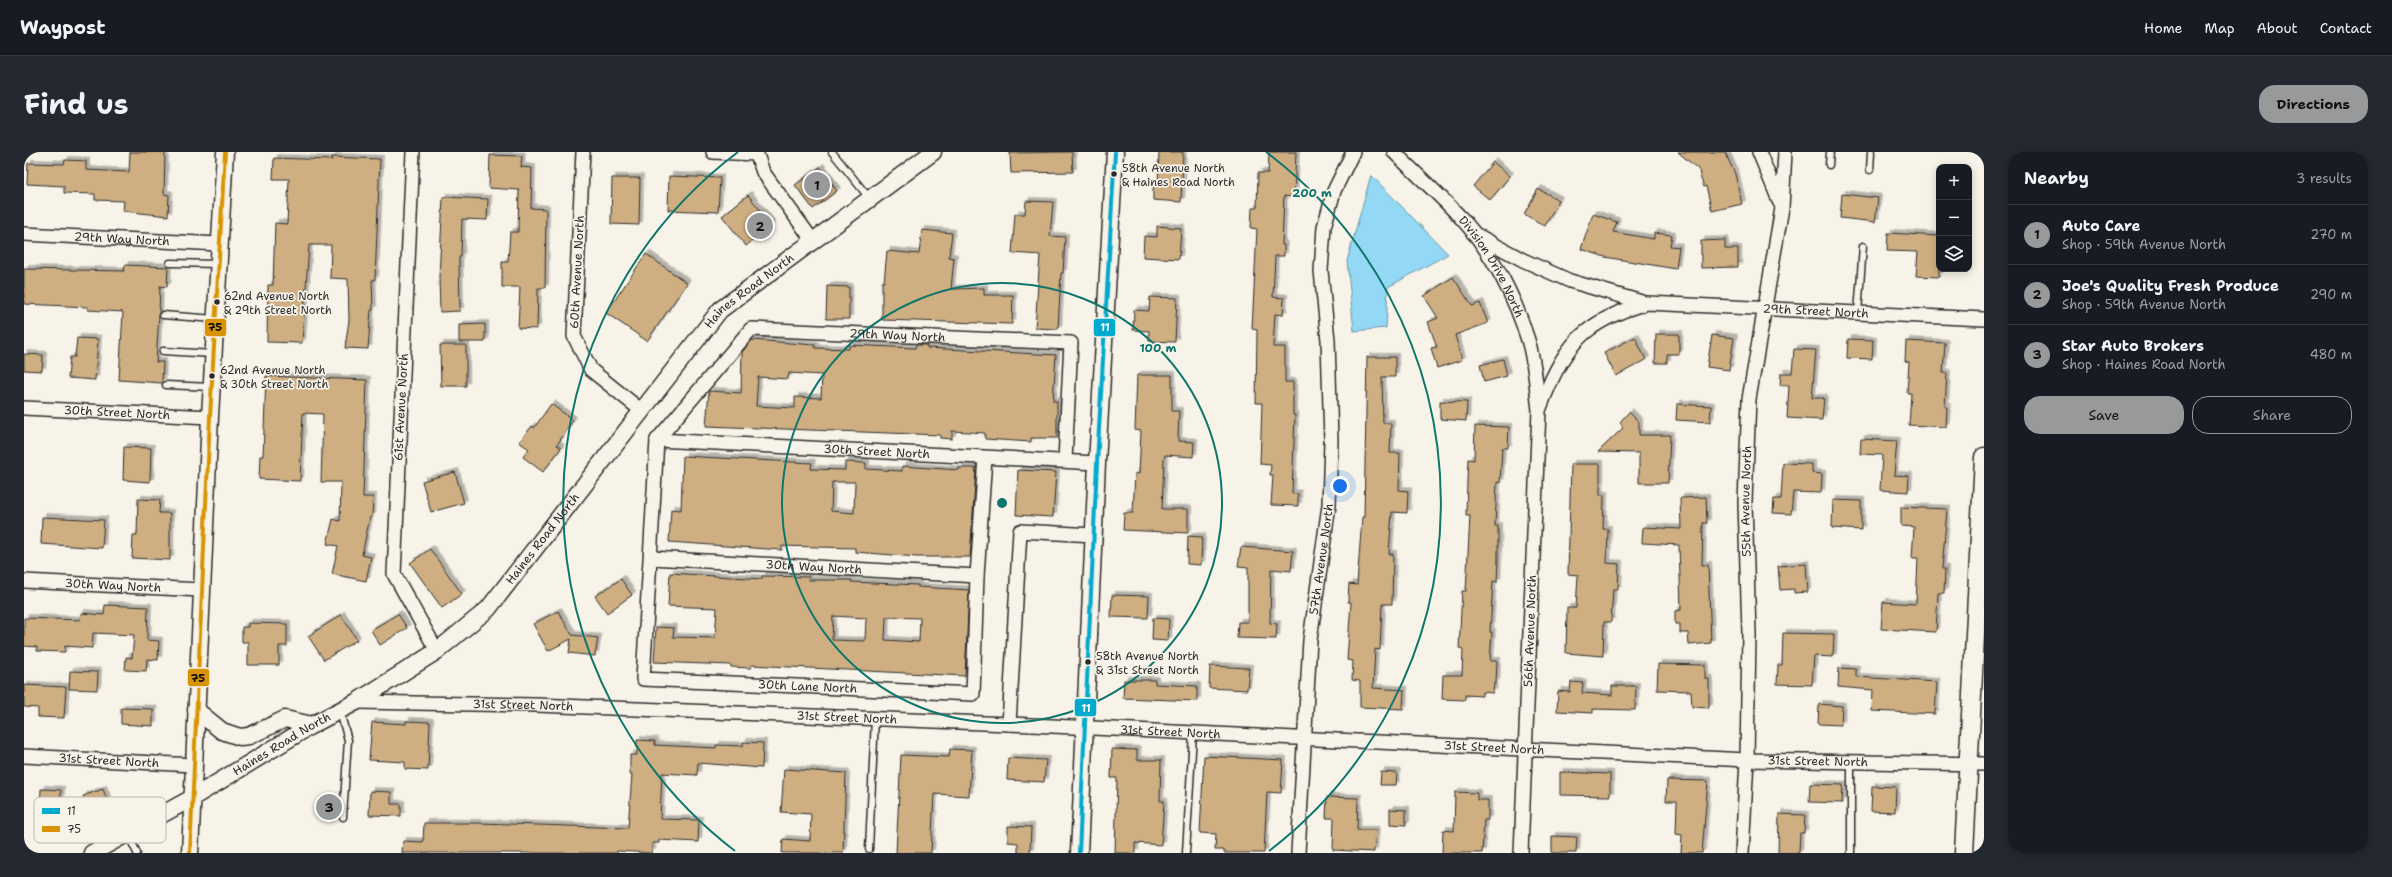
<!DOCTYPE html>
<meta charset="utf-8">
<style>
:root{--surface:#171b24;--page:#242831;--text:#f1f3f6;--muted:#9ea1a6;--line:#363941;--accent:#98999b}
body{margin:0;font-family:"Shantell Sans",sans-serif;background:var(--page);color:var(--text)}
.controls{position:absolute;right:12px;top:12px;display:grid;overflow:hidden;border-radius:8px;box-shadow:0 2px 10px #0003}
.controls button{width:36px;height:36px;display:grid;place-items:center;padding:0;border:0;border-bottom:1px solid var(--line);background:var(--surface);color:var(--text);font:20px sans-serif}
.you{position:absolute;left:1316px;top:334px;width:14px;height:14px;margin:-10px;border:3px solid #fff;border-radius:50%;background:#1a73e8;box-shadow:0 0 0 6px #1a73e833}
.badge{display:grid;place-items:center;width:26px;height:26px;border-radius:50%;background:var(--accent);color:#111;font-size:13px;font-weight:700}
.pin{position:absolute;translate:-50% -50%;border:2px solid #fff;box-shadow:0 1px 4px #0006}
.list{margin:0;padding:0;list-style:none}
h2{display:flex;justify-content:space-between;align-items:center;height:52px;margin:0;padding:0 16px;font-size:17px}
h2 small{font-size:13px;font-weight:400;color:var(--muted)}
.list li{display:grid;grid-template-columns:26px 1fr auto;gap:12px;align-items:center;box-sizing:border-box;height:60px;padding:0 16px;border-top:1px solid var(--line)}
.list b{display:block;font-size:15px;white-space:nowrap}
.list p{margin:0;font-size:13px;white-space:nowrap;color:var(--muted)}
.list em{font-size:13px;font-style:normal;color:var(--muted)}
.actions{display:flex;gap:8px;padding:12px 16px}
.actions a{flex:1;padding:9px 0;border:1px solid var(--accent);border-radius:16px;text-align:center;font-size:14px;color:var(--accent)}
.actions .main{background:var(--accent);color:#111}
.icon{flex:none;width:22px;height:22px;fill:none;stroke:currentColor;stroke-width:2;stroke-linecap:round;stroke-linejoin:round}
.map{position:relative;flex:none;width:1960px;height:701px;overflow:hidden;border-radius:16px}
header{display:flex;align-items:center;gap:24px;box-sizing:border-box;height:56px;padding:0 20px;background:var(--surface);border-bottom:1px solid var(--line)}
header strong{font-size:19px}
nav{display:flex;gap:22px;margin-inline-start:auto;font-size:14px}
.intro{display:flex;align-items:center;justify-content:space-between;box-sizing:border-box;height:96px;padding:0 24px}
h1{margin:0;font-size:28px}
.button{padding:10px 18px;border-radius:16px;background:var(--accent);color:#111;font-size:14px;font-weight:700}
main{display:flex;gap:24px;padding:0 24px}
aside{flex:1;background:var(--surface);border-radius:16px;box-shadow:0 2px 10px #0003}
.map>svg:first-child{display:block}
.water{fill:#93d9f5;stroke:#6993a4}
.building{fill:#cfaf82;stroke:#2b2b2b;fill-rule:evenodd;filter:url(#shadow)}
.lines{fill:none;stroke-linecap:round;stroke-linejoin:round}
.service-casing{stroke:#2b2b2b;stroke-width:9}
.minor-casing{stroke:#2b2b2b;stroke-width:16}
.tertiary-casing{stroke:#2b2b2b;stroke-width:19}
.secondary-casing{stroke:#2b2b2b;stroke-width:21}
.service{stroke:#f7f3e8;stroke-width:6}
.minor{stroke:#f7f3e8;stroke-width:13}
.tertiary{stroke:#f7f3e8;stroke-width:16}
.secondary{stroke:#f7f3e8;stroke-width:18}
.bus-1-casing{stroke:#f7f3e8;stroke-width:7}
.bus-2-casing{stroke:#f7f3e8;stroke-width:7}
.bus-1{stroke:#00a9ce;stroke-width:4}
.bus-2{stroke:#d89406;stroke-width:4}
.ring{fill:none;stroke:#0f766e;stroke-width:2}
.bus-dot{fill:#2b2b2b;stroke:#f7f3e8;stroke-width:1.5}
.labels{text-anchor:middle;dominant-baseline:central;stroke-width:3.5;stroke-linejoin:round;paint-order:stroke}
.bus-label{font-size:11px;fill:#2b2b2b;stroke:#f7f3e8;text-anchor:start}
.street-label{font-size:12px;fill:#2b2b2b;stroke:#f7f3e8}
.key{fill:#f7f3e8;stroke:#bab7af;stroke-width:1}
.key-label{font-size:11px;fill:#2b2b2b}
.centre{fill:#0f766e;stroke:#f7f3e8;stroke-width:2}
.ring-label{font-size:12px;text-anchor:middle;font-weight:bold;fill:#0f766e;stroke:#f7f3e8;stroke-width:3.5;stroke-linejoin:round;paint-order:stroke}
.line-badge{stroke:#f7f3e8;stroke-width:1.5}
.badge-label{font-size:11px;text-anchor:middle;font-weight:bold;fill:#fff}
.pale-badge-label{font-size:11px;text-anchor:middle;font-weight:bold;fill:#111}
</style>
<header>
<strong>Waypost</strong>
<nav><a>Home</a><a>Map</a><a>About</a><a>Contact</a></nav>
</header>
<div class="intro"><h1>Find us</h1><a class="button">Directions</a></div>
<main>
<div class="map">
<svg width="1960" height="701" viewBox="0 0 1960 701">
<defs>
<filter id="shadow"><feDropShadow dx="3.5" dy="-3.5" stdDeviation="0" flood-color="#0004"/></filter>
</defs>
<rect width="100%" height="100%" fill="#f7f3e8"/>
<filter id="ink" filterUnits="userSpaceOnUse"><feTurbulence type="fractalNoise" baseFrequency=".025" numOctaves="2"/><feDisplacementMap in="SourceGraphic" scale="8" xChannelSelector="R" yChannelSelector="G"/><feConvolveMatrix kernelMatrix="1 2 1 2 8 2 1 2 1" color-interpolation-filters="sRGB"/></filter>
<g filter="url(#ink)">
<!-- water -->
<path class="water" d="M1347 23 1424 102 1364 135 1362 176 1330 179 1323 109Z"/>
<!-- building -->
<path class="building" d="M106 0H141L140 42 145 43 144 64 99 59 100 49 71 48V42L40 41V34L3 32 4 11 40 12 41 8 62 9V18L105 20Z
M1048 0 1049 20 987 21 986 1Z
M1135 0H1159L1157 50 1129 48V34L1134 35Z
M1245 0H1272L1270 45 1260 44 1258 93H1260V104H1251L1249 145 1260 146 1259 163 1251 162 1249 195H1261V230H1269V263H1271L1268 341 1274 342V354L1247 353 1249 323H1246L1247 313 1236 312 1238 251H1232L1233 178 1228 177 1233 77 1227 76 1228 56H1233L1234 21H1244Z
M1654 0H1701L1711 22 1718 52 1688 59 1682 34 1680 35 1676 24 1675 18Z
M466 3 498 4 497 15 508 16 507 56 522 57 521 136H514L513 177 494 176 496 135H478V110H484L486 80H494L495 38 465 36Z
M308 5 356 7 351 128H348L349 158H347L344 197 321 196 325 168 324 127 306 126 307 93H285L278 191 243 190 244 133H249L251 71 263 72 265 27H249L250 6 308 8Z
M1469 10 1486 24 1466 48 1449 34Z
M796 15 813 39 789 57 771 33Z
M645 24 696 26 694 60 644 58Z
M588 26H616L615 73 587 72Z
M1514 37 1535 48 1521 74 1500 62Z
M1818 42 1854 46 1851 70 1816 66Z
M724 43 748 73 722 94 698 64Z
M419 45 464 47 463 68 438 67 437 105H435L436 159 416 160 415 125Z
M1002 49 1029 50 1026 84 1041 85 1039 121H1037L1034 177 1011 176 1016 103 988 101 991 62H1001Z
M1569 62 1593 70 1589 80 1630 87V81L1648 83 1646 94 1655 95 1652 117 1581 105 1557 97Z
M1133 74 1157 76 1155 107 1119 105 1120 84 1133 85Z
M898 78 928 81 925 105 930 106 927 137 960 136V143H989L988 172 858 168V130H860L863 99 895 102Z
M1864 81 1915 84V125L1892 124 1894 100 1863 99Z
M1701 88V97H1714V115L1677 116V89Z
M622 102 663 131 623 189 582 161Z
M101 113 144 115 143 135 136 134 135 163 132 210H139L138 231 95 228 99 160 64 158V155L0 152V117L100 119Z
M1429 125 1448 154 1456 151 1464 171 1431 183 1438 208 1413 216 1407 196 1413 195 1404 170 1414 166 1400 144Z
M803 134 825 135V167H802Z
M1126 145 1153 146 1151 190 1125 189V179L1109 178 1110 158 1125 159Z
M461 172V190H435V173Z
M1632 182H1655V202H1643V211H1631Z
M1688 183 1710 186 1705 218 1683 215Z
M1611 185 1622 208 1592 224 1580 201Z
M53 186 74 187 71 228 44 226 46 205H51Z
M1824 187 1849 188 1848 207 1823 206Z
M728 188 791 193V196L825 197V193L891 196 892 193H903V196L1032 203 1029 249H1033V286H1007V290L961 287V281L928 279V287L916 286V283L682 274 685 239 717 241 718 200ZM765 221 798 223 797 246 771 245V256L732 254 734 225 764 227Z
M1882 189 1921 191 1919 221H1923L1921 255H1923L1922 275 1885 273 1887 241H1883L1885 210 1881 209Z
M416 193H442V234H417Z
M1770 197 1792 198 1788 246H1800L1798 268 1763 266 1765 233H1756L1757 221H1768Z
M0 202 19 203 18 219 0 218Z
M1343 205H1371V225H1358L1359 271H1367L1366 301H1376L1375 338 1384 339 1383 361 1368 360 1365 402H1369L1368 452H1358L1356 498 1351 497 1349 536 1380 538 1379 557 1336 555V529L1328 528 1329 509 1323 508 1327 450H1324L1325 432 1333 433 1338 365H1340Z
M1479 207 1483 224 1460 230 1456 213Z
M1113 223H1148V259H1155L1154 289 1170 290 1169 305 1141 303 1140 308 1138 357H1164V381L1099 378 1100 361H1109L1111 321 1115 322 1117 279 1111 278Z
M242 224 343 228 339 345H349L348 365H346L338 403 347 405 342 429 308 422 314 394 303 392 309 367 316 369 317 330H297L299 262 279 261 276 329 235 327 236 304H239Z
M1416 249 1443 250 1442 269 1416 267Z
M527 252 549 268 533 293 537 296 519 320 499 305 505 297 495 290 508 274 510 276Z
M1653 252 1687 254 1686 270 1652 268Z
M1605 260 1615 270V283H1646L1644 331H1615V301L1574 300 1599 276 1596 270Z
M1451 274 1485 275 1484 296H1478L1476 331 1473 330 1471 374H1474V408L1473 430 1469 429 1466 480H1468L1466 509H1473L1472 531H1470L1469 541 1458 540V544L1441 543V548L1418 547 1419 523H1438L1439 497 1435 496 1436 478 1438 439H1442L1446 364H1442L1443 329 1444 307 1450 308Z
M1837 287 1873 289 1870 323 1885 324 1884 340 1856 338 1858 303 1836 302Z
M100 295 127 296 126 330 99 328Z
M659 304 788 311 787 317 821 318V310L842 311V317L878 319V314L935 318V316H952L946 405H893L831 400V396L758 394V398L645 390 647 357 657 358ZM808 330H831L830 361 807 359Z
M1759 311 1788 312V321L1798 322 1797 341 1769 340 1767 362 1749 361 1750 347H1757Z
M1547 312H1576V343H1580L1579 377H1584L1583 411 1595 412 1594 437H1589L1587 470H1580L1579 504 1542 501 1543 456H1552L1554 423 1544 422Z
M994 318 1032 320 1029 365 992 363Z
M431 320 440 351 407 360 398 329Z
M1682 345 1683 371H1679L1678 413H1684L1687 491 1665 493 1664 481H1656V472H1651V459L1657 458 1655 393 1618 391 1619 375 1657 377 1656 346Z
M114 347 136 348 135 361H146V408L108 406 109 383H113Z
M1809 348 1837 349V378L1808 376Z
M1877 355 1923 357 1918 417H1921L1920 441H1914L1912 480 1857 477 1859 450 1892 452 1894 406H1888L1890 375 1877 374Z
M18 365 80 368 78 396 17 392Z
M1164 384 1178 385 1177 413 1163 412Z
M1217 395 1269 399 1267 419 1247 417 1246 471 1253 472 1252 487 1213 486 1214 470H1224V415L1214 414Z
M406 397 438 442 418 456 386 411Z
M1782 412 1784 440 1770 441V437L1756 438 1754 414Z
M646 421 738 427V424L785 425V428H828L827 430 894 433V435L945 438 941 524 727 513V516L707 515V513L630 510 632 475 650 476 649 485 691 486 693 456 644 454ZM809 464 842 466 841 489 808 488ZM862 465 896 466 895 490 861 488Z
M597 427 608 443 583 461 571 444Z
M1088 443 1125 444 1124 466 1087 465Z
M81 453 124 455 123 488 135 489 134 508 123 507 122 519 101 518 102 505 108 506 110 483 69 481 68 496 41 494V500L13 499V495L0 494V466L56 468 57 461 80 463Z
M534 459 548 483 574 486 571 504 545 501 547 487 524 499 509 472Z
M374 462 383 476 356 493 347 478Z
M317 463 333 488 300 508 284 484Z
M1129 466 1145 467 1144 489 1128 488Z
M224 471 263 472V494H255V513H224V490H218V475H224Z
M1759 481 1810 482 1809 505 1790 504 1788 533 1753 532 1754 513H1758Z
M1634 512 1681 513V527H1685V556L1668 555 1667 539 1633 538Z
M1186 514 1225 516 1223 538 1185 536Z
M1815 516 1832 517V525L1913 530 1911 562 1848 559 1849 538 1814 535Z
M46 519 74 520 73 538 45 537Z
M1100 528H1131V532L1173 534V549L1099 546Z
M1547 530 1559 531 1558 541 1588 543V534H1612L1611 558 1569 557V561L1533 559 1534 539 1546 540Z
M0 533 42 535 40 566 14 565V556L0 555Z
M1795 552 1818 554 1817 573 1794 572Z
M97 556 129 557V574L97 572Z
M382 569 406 570 404 618 381 617V610L345 608 348 570 382 572Z
M613 588 631 589V593L692 596V593L719 594V590L739 591 738 616 674 611 673 623 638 621 636 667 675 668 674 690 635 688V691H628V701L593 699V701H378L379 689 399 690 400 671H455L604 676 608 622H606V603H613Z
M926 597 948 598 945 644 910 642 907 701H872L877 603 925 605Z
M1088 597 1113 598V608H1137L1136 649H1140L1137 693 1111 691V701H1091L1093 626H1087Z
M1180 604 1259 608 1257 641 1243 640 1240 701H1200V698H1191L1192 682 1176 681Z
M984 606 1022 608 1020 630 983 628Z
M760 617 822 621 819 701H758L759 687 786 689 787 662 757 660Z
M1357 620 1373 621 1372 633H1356Z
M1536 620 1586 622V644L1536 643Z
M1643 628 1684 629 1678 701H1657L1658 683 1652 682 1653 649H1642Z
M1786 632 1819 633 1818 651 1785 650Z
M1848 634 1872 635 1871 660 1847 659Z
M17 637 37 638 36 673 15 671Z
M79 637 85 653 65 659 59 644Z
M346 639 367 640V652H377V664L345 663Z
M1431 640 1453 641V648H1464V668H1460L1458 701H1418L1419 678 1430 679Z
M1303 645 1334 646 1333 678H1352L1350 700 1309 698 1310 666H1302Z
M1366 657 1382 658V673L1366 672Z
M1755 662 1781 663 1780 681H1776L1775 701H1754Z
M984 674 1007 675 1006 701H994V691L984 690Z
M1528 684 1553 685 1552 701H1528Z"/>
<g class="lines">
<defs>
<path id="service" d="M808 0 846 47
M1805 13 1806 0
M1846 18 1847 0
M146 111 194 112
M1834 161 1839 94
M139 163 191 167
M139 199 189 202
M142 233 187 235
M316 560 324 588 319 665
M1827 610V701
M104 682 113 701
M845 697 851 566
M1162 701 1169 582"/>
<g id="minor">
<path d="M389 0 370 422 413 499"/>
<path d="M559 0 550 184 567 218 618 259"/>
<path d="M689 0 732 2"/>
<path d="M732 0 739 20 789 89"/>
<path id="s1" d="M1370 0C1393 23 1417 44 1439 68 1468 100 1492 148 1504 188 1511 210 1512 235 1515 258L1497 701"/>
<path d="M1735 0 1756 51"/>
<path d="M1449 81 1499 108 1546 129 1621 151"/>
<path id="s2" d="M0 82 195 92"/>
<path id="s3" d="M0 256 186 265"/>
<path id="s4" d="M1516 256C1539 195 1558 169 1623 151L1960 167"/>
<path id="s5" d="M633 288 619 527 949 542 953 424 961 306"/>
<path id="s6" d="M633 288 727 177 1047 191 1041 308"/>
<path id="s7" d="M633 288 1073 311"/>
<path id="s8" d="M627 406 953 424"/>
<path id="s9" d="M0 429 177 438"/>
<path id="s10" d="M332 550 512 553 985 572 1723 608 1960 612"/>
<path d="M985 572 996 379 1070 383"/>
<path id="s11" d="M0 604 169 613"/>
<path id="s12" d="M1274 701 1286 488 1305 353 1307 289 1304 188 1297 119 1300 75 1310 39 1329 0"/>
<path id="s13" d="M1718 701 1723 608 1725 481 1721 350 1725 247 1758 56 1761 0"/>
</g>
<g id="tertiary">
<path d="M172 558 198 579 216 585 225 584 261 567 288 573"/>
<path id="s14" d="M68 701 168 646 288 573 332 550 413 499 464 457 696 158 909 0"/>
<path d="M166 701 186 265 201 0"/>
<path d="M1055 701 1073 311 1091 0"/>
</g>
<path id="secondary" d="M1940 701 1960 305"/>
</defs>
<!-- service casing -->
<use href="#service" class="service-casing"/>
<!-- minor casing -->
<use href="#minor" class="minor-casing"/>
<!-- tertiary casing -->
<use href="#tertiary" class="tertiary-casing"/>
<!-- secondary casing -->
<use href="#secondary" class="secondary-casing"/>
<!-- service -->
<use href="#service" class="service"/>
<!-- minor -->
<use href="#minor" class="minor"/>
<!-- tertiary -->
<use href="#tertiary" class="tertiary"/>
<!-- secondary -->
<use href="#secondary" class="secondary"/>
<defs>
<path id="bus-1" d="M1055 701 1073 311 1091 0"/>
<path id="bus-2" d="M166 701 186 265 201 0"/>
</defs>
<!-- bus-1 casing -->
<use href="#bus-1" class="bus-1-casing"/>
<!-- bus-2 casing -->
<use href="#bus-2" class="bus-2-casing"/>
<!-- bus-1 -->
<use href="#bus-1" class="bus-1"/>
<!-- bus-2 -->
<use href="#bus-2" class="bus-2"/>
</g>
</g>
<!-- distance rings -->
<g class="ring">
<circle cx="978" cy="351" r="220"/>
<path d="M711 699A439 439 0 0 1 714 0M1242 0A439 439 0 0 1 1245 699"/>
</g>
<!-- markers -->
<g class="bus-dot">
<circle cx="1090" cy="22" r="3.5"/>
<circle cx="193" cy="150" r="3.5"/>
<circle cx="188" cy="224" r="3.5"/>
<circle cx="1064" cy="510" r="3.5"/>
</g>
<g class="labels">
<!-- bus labels -->
<g class="bus-label">
<text x="1098" y="16">58th Avenue North<tspan x="1098" dy="14">&amp; Haines Road North</tspan></text>
<text x="200" y="144">62nd Avenue North<tspan x="200" dy="14">&amp; 29th Street North</tspan></text>
<text x="196" y="218">62nd Avenue North<tspan x="196" dy="14">&amp; 30th Street North</tspan></text>
<text x="1072" y="504">58th Avenue North<tspan x="1072" dy="14">&amp; 31st Street North</tspan></text>
</g>
<!-- street labels -->
<g class="street-label">
<text stroke="none"><textPath href="#s2" startOffset="98">29th Way North</textPath></text>
<text stroke="none"><textPath href="#s1" startOffset="152">Division Drive North</textPath></text>
<text transform="translate(553 120) rotate(-87)">60th Avenue North</text>
<text stroke="none"><textPath href="#s14" startOffset="879">Haines Road North</textPath></text>
<text stroke="none"><textPath href="#s4" startOffset="327">29th Street North</textPath></text>
<text stroke="none"><textPath href="#s6" startOffset="292">29th Way North</textPath></text>
<text transform="translate(377 255) rotate(-87)">61st Avenue North</text>
<text stroke="none"><textPath href="#s3" startOffset="93">30th Street North</textPath></text>
<text stroke="none"><textPath href="#s7" startOffset="220">30th Street North</textPath></text>
<text stroke="none"><textPath href="#s13" startOffset="352">55th Avenue North</textPath></text>
<text stroke="none"><textPath href="#s14" startOffset="555">Haines Road North</textPath></text>
<text stroke="none"><textPath href="#s12" startOffset="295">57th Avenue North</textPath></text>
<text stroke="none"><textPath href="#s8" startOffset="163">30th Way North</textPath></text>
<text stroke="none"><textPath href="#s9" startOffset="89">30th Way North</textPath></text>
<text transform="translate(1506 479) rotate(-88)">56th Avenue North</text>
<text stroke="none"><textPath href="#s5" startOffset="404">30th Lane North</textPath></text>
<text stroke="none"><textPath href="#s10" startOffset="167">31st Street North</textPath></text>
<text stroke="none"><textPath href="#s10" startOffset="491">31st Street North</textPath></text>
<text stroke="none"><textPath href="#s10" startOffset="815">31st Street North</textPath></text>
<text stroke="none"><textPath href="#s14" startOffset="219">Haines Road North</textPath></text>
<text stroke="none"><textPath href="#s10" startOffset="1139">31st Street North</textPath></text>
<text stroke="none"><textPath href="#s11" startOffset="85">31st Street North</textPath></text>
<text stroke="none"><textPath href="#s10" startOffset="1463">31st Street North</textPath></text>
</g>
</g>
<!-- legend -->
<rect x="10" y="645" width="132" height="46" rx="6" class="key"/>
<rect x="18" y="656" width="18" height="6" fill="#00a9ce"/>
<rect x="18" y="674" width="18" height="6" fill="#d89406"/>
<g class="key-label">
<text x="43" y="663">11</text>
<text x="43" y="681">75</text>
</g>
<circle cx="978" cy="351" r="6" class="centre"/>
<g class="ring-label">
<text x="1288" y="45">200 m</text>
<text x="1134" y="200">100 m</text>
</g>
<g class="line-badge">
<rect x="180" y="166" width="23" height="19" rx="4" fill="#d89406"/>
<rect x="1069" y="166" width="23" height="19" rx="4" fill="#00a9ce"/>
<rect x="163" y="516" width="23" height="19" rx="4" fill="#d89406"/>
<rect x="1050" y="546" width="23" height="19" rx="4" fill="#00a9ce"/>
</g>
<g class="badge-label">
<text x="1081" y="179">11</text>
<text x="1062" y="560">11</text>
</g>
<g class="pale-badge-label">
<text x="191" y="179">75</text>
<text x="174" y="530">75</text>
</g>
</svg>
<div class="controls">
<button>+</button>
<button>−</button>
<button><svg class="icon" aria-label="layers" viewBox="0 0 24 24"><path d="M12 4l9 5-9 5-9-5zM3 14l9 5 9-5"/></svg></button>
</div>
<div class="you"></div>
<div class="pin badge" style="left:793px;top:33px">1</div>
<div class="pin badge" style="left:736px;top:74px">2</div>
<div class="pin badge" style="left:305px;top:655px">3</div>
</div>
<aside>
<h2>Nearby<small>3 results</small></h2>
<ul class="list">
<li><span class="badge">1</span><div><b>Auto Care</b><p>Shop · 59th Avenue North</p></div><em>270 m</em></li>
<li><span class="badge">2</span><div><b>Joe's Quality Fresh Produce</b><p>Shop · 59th Avenue North</p></div><em>290 m</em></li>
<li><span class="badge">3</span><div><b>Star Auto Brokers</b><p>Shop · Haines Road North</p></div><em>480 m</em></li>
</ul>
<div class="actions"><a class="main">Save</a><a>Share</a></div>
</aside>
</main>
